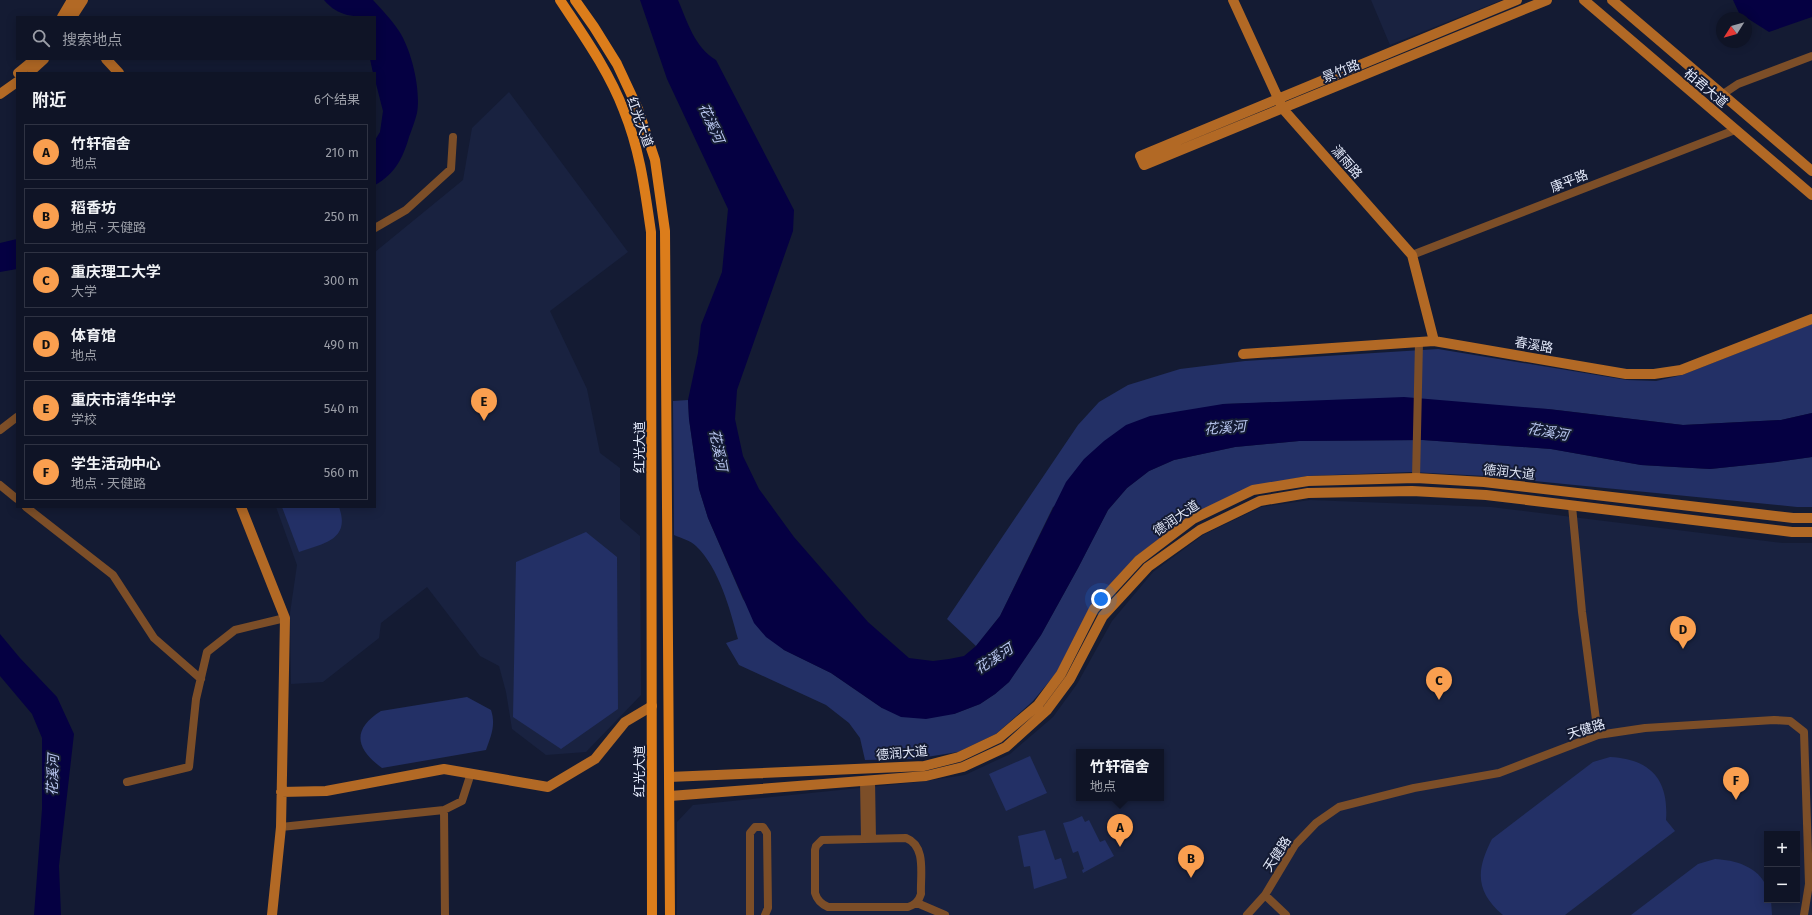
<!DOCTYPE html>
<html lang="zh">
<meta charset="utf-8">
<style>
:root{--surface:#0f1426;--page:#181d2e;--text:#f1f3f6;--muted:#9b9ea7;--line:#2f3343;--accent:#fa9f4f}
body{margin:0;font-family:"Fira Sans","Noto Sans SC",sans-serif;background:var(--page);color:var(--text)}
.controls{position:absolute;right:12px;bottom:12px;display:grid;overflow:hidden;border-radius:0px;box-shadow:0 2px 10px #0003}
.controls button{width:36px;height:36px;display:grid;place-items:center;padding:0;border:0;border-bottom:1px solid var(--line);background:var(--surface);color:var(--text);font:20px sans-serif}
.compass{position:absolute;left:1716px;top:12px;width:36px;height:36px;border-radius:50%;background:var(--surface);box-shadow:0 2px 10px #0003;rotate:233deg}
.you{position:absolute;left:1101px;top:599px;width:14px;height:14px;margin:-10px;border:3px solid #fff;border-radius:50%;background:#1a73e8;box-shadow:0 0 0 6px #1a73e833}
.badge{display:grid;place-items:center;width:26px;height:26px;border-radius:50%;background:var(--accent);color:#111;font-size:13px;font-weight:700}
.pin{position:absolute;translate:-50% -33px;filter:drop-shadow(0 1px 2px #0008)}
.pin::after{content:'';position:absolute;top:21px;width:14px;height:12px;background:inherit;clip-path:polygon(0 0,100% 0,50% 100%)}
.popup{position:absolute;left:1076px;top:749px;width:88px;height:52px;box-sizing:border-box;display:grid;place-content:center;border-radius:0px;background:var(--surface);filter:drop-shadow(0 1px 3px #0005);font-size:13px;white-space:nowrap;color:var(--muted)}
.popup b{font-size:15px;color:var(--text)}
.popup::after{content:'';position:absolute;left:50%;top:100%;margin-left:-8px;border:8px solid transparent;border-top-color:var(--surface)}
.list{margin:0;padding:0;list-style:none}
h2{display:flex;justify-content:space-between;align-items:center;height:52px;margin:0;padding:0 16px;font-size:17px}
h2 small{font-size:13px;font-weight:400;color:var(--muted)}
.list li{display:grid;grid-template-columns:26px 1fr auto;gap:12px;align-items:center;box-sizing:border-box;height:56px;margin:0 8px 8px;padding:0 8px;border:1px solid var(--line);border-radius:0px}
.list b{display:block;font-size:15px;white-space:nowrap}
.list p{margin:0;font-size:13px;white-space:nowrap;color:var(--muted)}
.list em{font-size:13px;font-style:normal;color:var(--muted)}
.icon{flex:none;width:22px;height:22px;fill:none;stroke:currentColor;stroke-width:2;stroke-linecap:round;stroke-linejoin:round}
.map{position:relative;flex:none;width:1812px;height:915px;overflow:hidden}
.search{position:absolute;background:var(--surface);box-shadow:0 2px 10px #0003;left:16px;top:16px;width:360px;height:44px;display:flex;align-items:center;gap:10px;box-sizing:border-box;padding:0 14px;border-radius:0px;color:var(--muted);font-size:15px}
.panel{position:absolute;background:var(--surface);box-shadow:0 2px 10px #0003;left:16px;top:72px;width:360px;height:436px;border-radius:0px}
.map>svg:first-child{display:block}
.built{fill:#192240;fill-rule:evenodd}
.green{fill:#233066}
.water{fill:#050042}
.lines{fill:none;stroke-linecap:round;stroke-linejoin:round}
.street{stroke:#7c4e28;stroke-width:8}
.secondary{stroke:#b26925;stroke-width:10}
.primary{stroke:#dc7d1b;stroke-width:10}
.labels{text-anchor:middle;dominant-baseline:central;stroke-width:4;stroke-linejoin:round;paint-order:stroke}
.street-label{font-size:13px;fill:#e3e9fa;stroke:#141b33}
.water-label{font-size:14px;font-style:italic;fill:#b8c6ef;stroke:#141b33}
</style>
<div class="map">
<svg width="1812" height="915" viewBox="0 0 1812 915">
<rect width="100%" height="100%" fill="#141b33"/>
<!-- built -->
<path class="built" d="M1371 0H1502L1390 45Z
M509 92 628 252 550 311 587 389 600 453 620 468V519L640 536 641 695 586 752 546 755 512 729 506 692 499 666 480 656 427 587 381 623 379 638 323 682 291 684 290 613 297 565 276 507H375V252L463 180 472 128Z
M1310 500 1491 507 1783 543H1812V915H677V822L693 805 918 782 965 775 1010 754 1053 717 1077 684 1112 621 1153 572 1203 535 1261 507ZM1079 752H1161V798H1079ZM1767 834H1797V900H1767Z"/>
<!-- green -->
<path class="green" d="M1812 324V413L1781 420 1683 425 1548 409 1291 402 1223 404 1053 507 1000 616 976 646 947 619 1078 425 1099 402 1128 385 1180 369 1245 361 1438 349 1627 380 1656 381 1682 375Z
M688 400 689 419 699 489 708 518 743 599 784 650 831 673 882 708 954 714 980 704 995 694 1009 682 1041 635 1078 568 1108 510 1127 488 1149 471 1174 460 1235 447 1299 441 1423 440 1551 449 1641 465 1710 469 1777 462 1812 457V507H1797L1485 476 1411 472 1307 476 1251 487 1189 516 1135 557 1090 607 1057 672 1033 701 996 734 958 752 914 759 865 760 860 738 849 723 826 705 739 665 726 643 738 639C730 609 719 568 696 546 691 541 681 538 674 535L673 401Z
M282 507H339C351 540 323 544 299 552Z
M586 532 617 557 618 709 561 749 513 717 516 562Z
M467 697 491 710C496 725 491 736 486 750L382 768C356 749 351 730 381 711Z
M1030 756 1047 793 1006 811 989 774Z
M1610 757C1650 759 1669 779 1666 820L1675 831 1565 915H1503C1475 891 1476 870 1492 839L1593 762Z
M1082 816 1085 822 1089 820 1100 842 1105 840 1114 856 1083 873 1082 870 1084 869 1078 851 1073 853 1063 823 1071 821Z
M1045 830 1055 860 1061 858 1067 878 1034 889 1030 866 1024 867 1018 836Z
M1715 859C1734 860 1759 866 1767 888 1768 891 1767 896 1767 900H1771L1772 915H1631L1698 864Z"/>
<!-- water -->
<path class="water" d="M324 0H373C382 10 392 20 399 31 412 51 421 90 417 113 415 121 412 129 409 137 403 158 395 174 375 185V140L380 132 383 111 375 80V73H373L370 59H375V17C355 17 338 17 324 0Z
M640 0H678C687 21 695 48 716 60L794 210 793 231 737 390 735 419 743 456 759 489 794 537 868 622 909 658 933 661 949 659 964 656 976 646 1000 616 1066 482 1084 459 1104 441 1126 425 1150 416 1223 404 1404 397 1548 409 1683 425 1781 420 1812 413V457L1777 462 1710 469 1641 465 1551 449 1423 440 1299 441 1235 447 1174 460 1149 471 1127 488 1108 510 1078 568 1041 635 1009 682 995 694 980 704 954 714 926 719 901 717 882 708 831 673 784 650 766 637 754 623 708 518 699 489 689 419 688 400 698 353 701 325 722 272 728 209 667 79Z
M1733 0H1812V17L1769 32 1739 13Z
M17 239V269L0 272V243Z
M0 634 20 658 57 697 74 734 59 866 61 915H34L42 809V738L32 714 0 676Z"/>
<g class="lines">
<!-- street -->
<path class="street" d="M1723 94 1738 84 1812 56
M375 228 406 210 451 169 453 137
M1412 255 1735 130
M0 430 17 417
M1416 478 1419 342
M0 485 17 499
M1572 506 1582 612 1598 735
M26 507 113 575 154 638 201 679
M871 780 872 839
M864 781 865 839
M127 782 189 767 196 699 207 652 235 630 285 618
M444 810 462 801 471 773
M281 827 444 810 445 915
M906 838C927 846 920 876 921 894 919 901 915 905 908 907H828C821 904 817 900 815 893V850L816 846 822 840Z
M1265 895 1286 915
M917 903 945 915
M750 915V833L755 827H763L767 833 768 908 765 915
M1247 915 1265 895 1295 845 1316 823 1339 807 1414 788 1499 773 1598 735 1645 728 1774 720 1790 721 1804 732 1809 884 1804 915"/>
<!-- secondary -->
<path class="secondary" d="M1233 0 1283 109 1412 255 1434 341
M1517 0 1140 156 1144 165 1547 0
M1584 0 1812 195
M1612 0 1812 171
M62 17 72 0
M72 17 83 0
M106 59 119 73
M32 70 44 59
M18 73 35 59
M0 94 17 82
M1243 354 1434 341 1626 374H1654L1681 370 1812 319
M241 507 285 618 281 827 272 915
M669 777 924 766 959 757 999 738 1038 705 1061 674 1094 609 1139 560 1193 519 1253 490 1308 481 1416 478 1484 482 1793 518H1812
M281 792 326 791 444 769 548 787 595 759 625 722 652 706
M670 796 926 776 963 767 1006 747 1047 710 1070 679 1103 616 1148 567 1200 530 1260 501 1308 493 1412 491 1486 495 1792 532H1812"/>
<!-- primary -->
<path class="primary" d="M560 0C583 35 609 71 624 111 640 150 645 191 651 232L652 915
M575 0 594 27 617 64 638 109 655 160 665 231 670 915"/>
</g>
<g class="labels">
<!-- street labels -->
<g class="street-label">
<text transform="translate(1341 71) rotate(-22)">景竹路</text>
<text transform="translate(1706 88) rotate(40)">柏君大道</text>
<text transform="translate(640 122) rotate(70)">红光大道</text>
<text transform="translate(1347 162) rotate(49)">潇雨路</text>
<text transform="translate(1569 181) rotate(-21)">康平路</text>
<text transform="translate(1534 345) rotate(10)">春溪路</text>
<text transform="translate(639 447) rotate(-90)">红光大道</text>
<text transform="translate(1509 472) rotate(6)">德润大道</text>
<text transform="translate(1176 518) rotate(-34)">德润大道</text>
<text transform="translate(1586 729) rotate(-17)">天健路</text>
<text transform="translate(902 753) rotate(-5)">德润大道</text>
<text transform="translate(639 771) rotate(-90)">红光大道</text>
<text transform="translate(1277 854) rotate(-57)">天健路</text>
</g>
<!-- water labels -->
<g class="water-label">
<text transform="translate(711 123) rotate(66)">花溪河</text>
<text transform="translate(1225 428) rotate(-4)">花溪河</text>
<text transform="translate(1548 432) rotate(10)">花溪河</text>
<text transform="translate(718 450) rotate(79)">花溪河</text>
<text transform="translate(994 659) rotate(-33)">花溪河</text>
<text transform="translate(53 775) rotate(-88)">花溪河</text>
</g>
</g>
</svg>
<div class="controls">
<button>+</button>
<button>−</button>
</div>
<svg class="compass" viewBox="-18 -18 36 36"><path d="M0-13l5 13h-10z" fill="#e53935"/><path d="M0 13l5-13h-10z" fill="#9b9ea7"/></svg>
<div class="you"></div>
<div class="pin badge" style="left:1120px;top:847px">A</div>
<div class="popup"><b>竹轩宿舍</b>地点</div>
<div class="pin badge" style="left:1191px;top:878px">B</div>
<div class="pin badge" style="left:1439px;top:700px">C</div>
<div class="pin badge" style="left:1683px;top:649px">D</div>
<div class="pin badge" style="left:484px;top:421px">E</div>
<div class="pin badge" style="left:1736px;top:800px">F</div>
<div class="search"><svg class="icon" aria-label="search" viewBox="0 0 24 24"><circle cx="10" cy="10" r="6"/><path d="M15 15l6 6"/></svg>搜索地点</div>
<section class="panel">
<h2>附近<small>6个结果</small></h2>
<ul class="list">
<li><span class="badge">A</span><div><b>竹轩宿舍</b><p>地点</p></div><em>210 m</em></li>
<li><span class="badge">B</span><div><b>稻香坊</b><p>地点 · 天健路</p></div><em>250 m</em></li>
<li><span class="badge">C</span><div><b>重庆理工大学</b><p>大学</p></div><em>300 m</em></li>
<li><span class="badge">D</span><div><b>体育馆</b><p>地点</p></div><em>490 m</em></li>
<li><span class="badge">E</span><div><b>重庆市清华中学</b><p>学校</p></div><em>540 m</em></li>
<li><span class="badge">F</span><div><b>学生活动中心</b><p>地点 · 天健路</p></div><em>560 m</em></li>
</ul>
</section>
</div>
